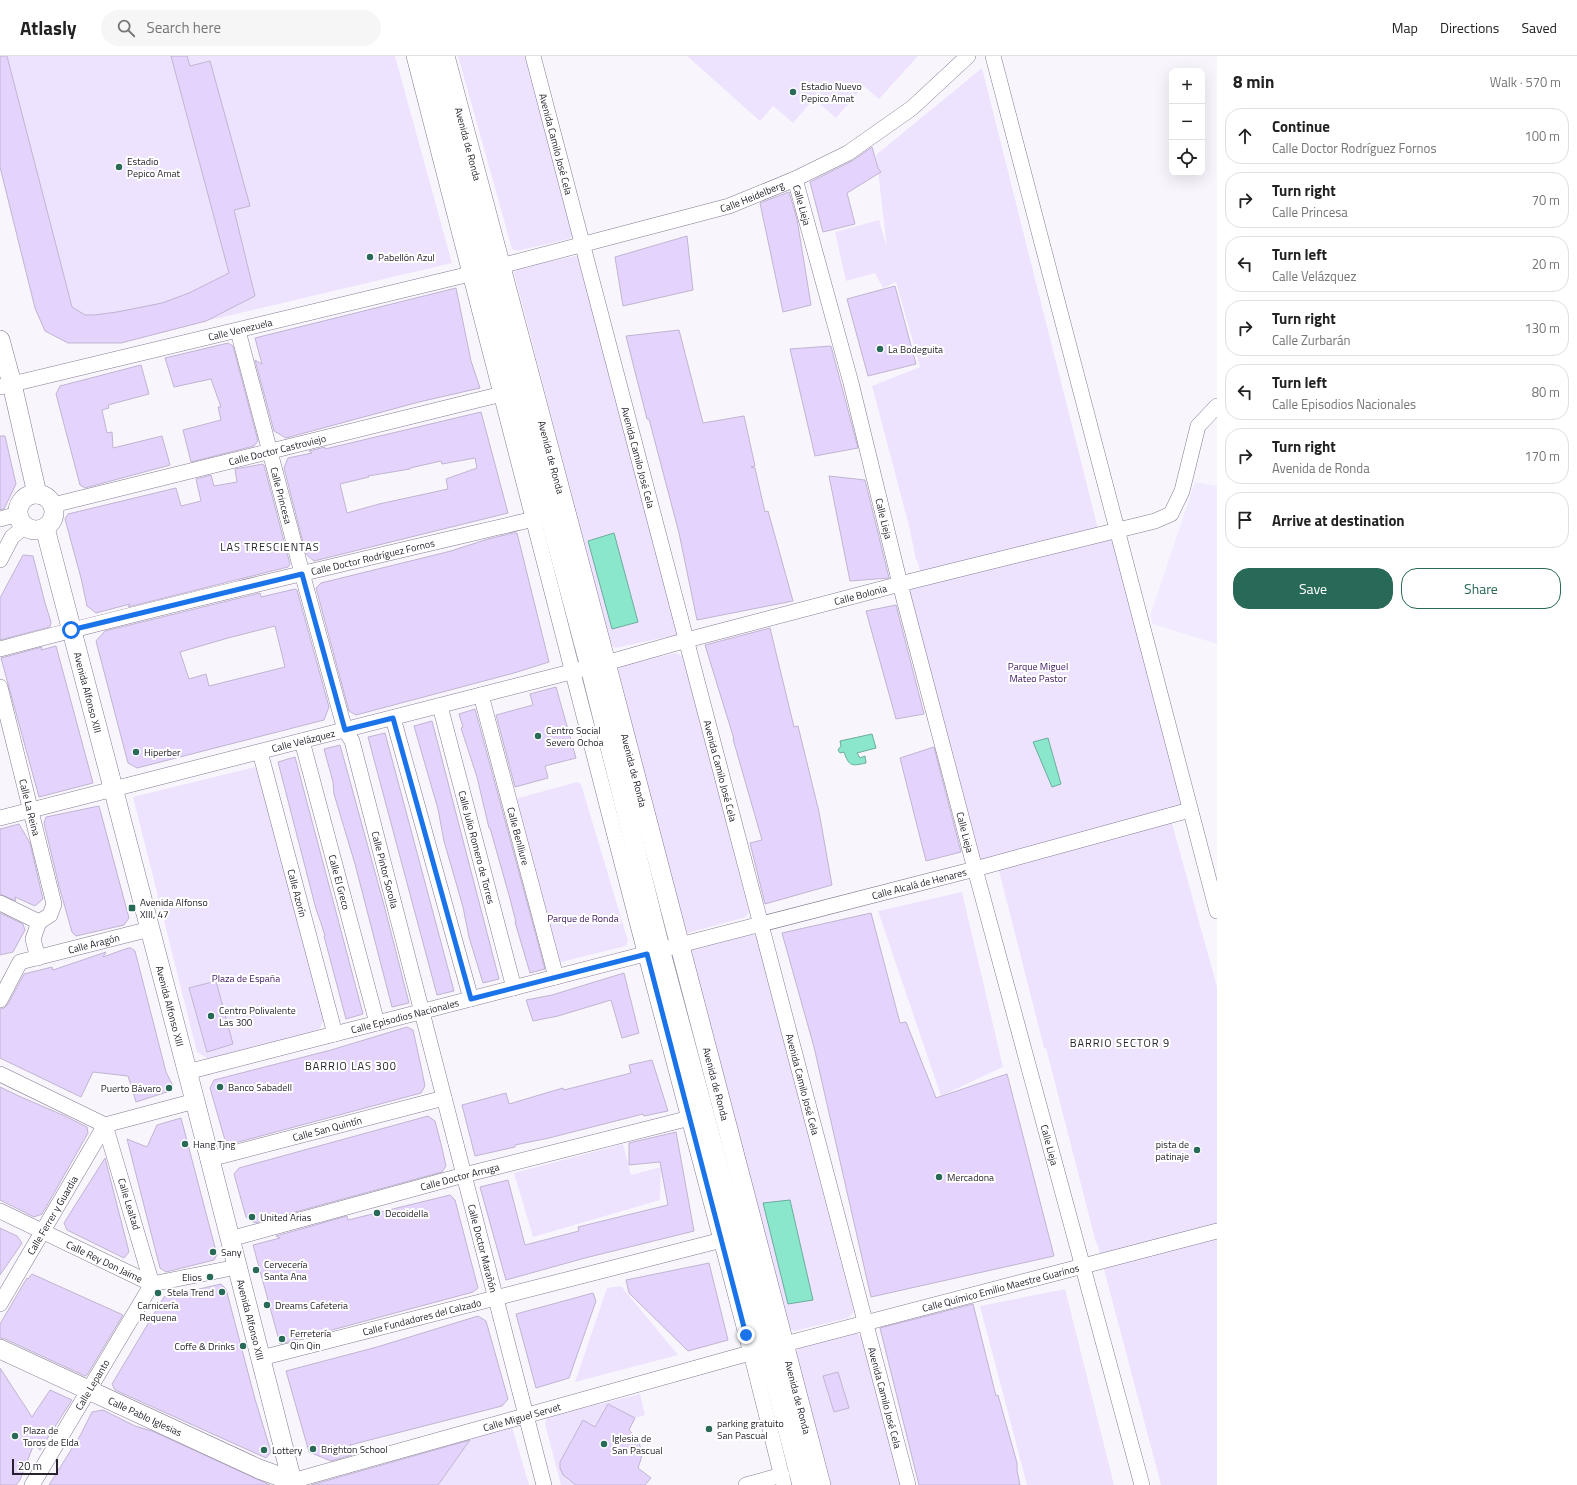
<!DOCTYPE html>
<meta charset="utf-8">
<style>
:root{--surface:#fff;--page:#f6f6f6;--text:#222;--muted:#767676;--line:#e0e0e0;--accent:#286958}
body{margin:0;font-family:"Titillium Web",sans-serif;background:var(--page);color:var(--text)}
.controls{position:absolute;right:12px;top:12px;display:grid;overflow:hidden;border-radius:8px;box-shadow:0 4px 16px #0002}
.controls button{width:36px;height:36px;display:grid;place-items:center;padding:0;border:0;border-bottom:1px solid var(--line);background:var(--surface);color:var(--text);font:20px sans-serif}
.scale{position:absolute;left:12px;bottom:10px;width:46px;box-sizing:border-box;padding-left:4px;border:2px solid #27232d;border-top:0;font-size:11px;line-height:14px;white-space:nowrap;color:#27232d;-webkit-text-stroke:3px #fff;paint-order:stroke}
.stop{position:absolute;width:12px;height:12px;margin:-9px;border:3px solid #1a73e8;border-radius:50%;background:#fff}
.stop.end{background:#1a73e8;border-color:#fff;box-shadow:0 1px 4px #0008}
.list{margin:0;padding:0;list-style:none}
h2{display:flex;justify-content:space-between;align-items:center;height:52px;margin:0;padding:0 16px;font-size:17px}
h2 small{font-size:13px;font-weight:400;color:var(--muted)}
.list li{display:grid;grid-template-columns:26px 1fr auto;gap:12px;align-items:center;box-sizing:border-box;height:56px;margin:0 8px 8px;padding:0 8px;border:1px solid var(--line);border-radius:16px}
.list b{display:block;font-size:15px;white-space:nowrap}
.list p{margin:0;font-size:13px;white-space:nowrap;color:var(--muted)}
.list em{font-size:13px;font-style:normal;color:var(--muted)}
.actions{display:flex;gap:8px;padding:12px 16px}
.actions a{flex:1;padding:9px 0;border:1px solid var(--accent);border-radius:16px;text-align:center;font-size:14px;color:var(--accent)}
.actions .main{background:var(--accent);color:#fff}
.icon{flex:none;width:22px;height:22px;fill:none;stroke:currentColor;stroke-width:2;stroke-linecap:round;stroke-linejoin:round}
.map{position:relative;flex:none;width:1217px;height:1429px;overflow:hidden}
header{display:flex;align-items:center;gap:24px;box-sizing:border-box;height:56px;padding:0 20px;background:var(--surface);border-bottom:1px solid var(--line)}
header strong{font-size:19px}
nav{display:flex;gap:22px;margin-inline-start:auto;font-size:14px}
.search{width:280px;height:36px;background:var(--page);display:flex;align-items:center;gap:10px;box-sizing:border-box;padding:0 14px;border-radius:22px;color:var(--muted);font-size:15px}
main{display:flex}
aside{flex:1;background:var(--surface)}
.map>svg:first-child{display:block}
.built{fill:#f2eaff}
.green{fill:#eee3fe}
.water{fill:#8ae7cb;stroke:#6cac9c}
.building{fill:#e4d3fd;stroke:#c0b5d1;fill-rule:evenodd}
.lines{fill:none;stroke-linecap:round;stroke-linejoin:round}
.minor-casing{stroke:#857a94;stroke-width:16}
.tertiary-casing{stroke:#857a94;stroke-width:20}
.minor{stroke:#fff;stroke-width:15}
.tertiary{stroke:#fff;stroke-width:19}
.route{stroke:#1a73e8;stroke-width:5}
.poi-dot{fill:#286958;stroke:#fff;stroke-width:1.5}
.labels{text-anchor:middle;dominant-baseline:central;stroke-width:4;stroke-linejoin:round;paint-order:stroke}
.poi-label{font-size:10px;fill:#27232d;stroke:#fff;text-anchor:start}
.street-label{font-size:10px;fill:#27232d;stroke:#fff}
.park-label{font-size:10px;fill:#3e1562;stroke:#fff}
.neighbourhood-label{font-size:11px;letter-spacing:1px;fill:#27232d;stroke:#fff}
</style>
<header>
<strong>Atlasly</strong>
<div class="search"><svg class="icon" aria-label="search" viewBox="0 0 24 24"><circle cx="10" cy="10" r="6"/><path d="M15 15l6 6"/></svg>Search here</div>
<nav><a>Map</a><a>Directions</a><a>Saved</a></nav>
</header>
<main>
<div class="map">
<svg width="1217" height="1429" viewBox="0 0 1217 1429">
<rect width="100%" height="100%" fill="#f8f6fc"/>
<!-- built -->
<path class="built" d="M1195 426 1217 430V588L1153 568 1150 560Z"/>
<!-- green -->
<path class="green" d="M0 0H395L452 207 185 270 121 287H68L45 275 35 252Z
M458 0H526L573 179 569 183 517 195 512 193Z
M687 0H918L879 43 864 30 836 62 814 43 793 67 773 50 760 65Z
M982 12 1099 477 1116 473 1190 754 1170 760 1217 931V1429H1161L1097 1187H1096L1046 992H1044L997 807 975 813 900 528 922 522 917 504H916L909 470 872 330 920 311 896 226 883 232 875 217 846 225 835 176 879 164 887 191 876 99Z
M576 200 580 201 677 576 676 579 615 592 611 589 514 217 518 212Z
M676 597 683 600 749 856 746 861 688 877 685 874 615 615 619 610Z
M255 711 259 718 324 963 319 974 209 1003 197 996 133 741Z
M577 726 581 728 628 885 626 890 557 907 515 743Z
M962 836 1003 1011 941 1040 878 855Z
M752 878 756 880 854 1256 848 1262 795 1275 787 1272 689 897 692 894Z
M623 1088 631 1119 661 1111 660 1144 533 1181 514 1117Z
M621 1230 678 1299 575 1326 607 1232Z
M1065 1233 1114 1429H1027L980 1250Z
M857 1277 862 1282 900 1429H829L795 1297 799 1292Z
M640 1338 645 1359 635 1362 609 1348 595 1371 583 1364 560 1406C560 1418 566 1423 576 1429H561L545 1368 547 1361Z
M512 1371 529 1429H438L472 1382Z"/>
<!-- water -->
<path class="water" d="M614 477 638 566 612 573 588 485Z
M872 678 876 692 857 697 860 702 865 700 866 707C852 710 849 711 844 696L840 697 838 694 841 690 840 685Z
M1048 682 1061 728 1052 731 1033 686Z
M790 1144 813 1244 788 1248 763 1147Z"/>
<!-- building -->
<path class="building" d="M0 0H7L72 251 85 259H94L117 256 162 247 189 237 229 217 171 0H187L190 10 210 5 250 150 234 154 255 240 206 265 121 287H68L45 275 35 252 0 111Z
M872 91 878 112 881 116 847 137 855 168 823 176 810 126 852 105Z
M789 136 797 163 811 249 783 256 760 147Z
M687 180 693 234 623 250 615 201Z
M895 230 916 308 868 320 847 243Z
M456 232 471 305 480 332 419 346 286 382 274 375 255 304 262 308 255 282Z
M679 274 703 367 744 360 755 410 751 411 755 412 765 456 768 455 793 545 697 564 679 477 649 363H647L626 280Z
M228 287 233 290 258 385 254 390 191 406 183 374 221 364 218 351H221L211 323 174 331 165 302Z
M831 290 858 392 815 400 790 293Z
M141 309 149 338 108 349 109 352 102 354 107 377 112 376 113 392 162 380 170 409 85 432 80 429 56 338 60 330Z
M481 356 508 457 314 505 306 498 284 412 288 402 312 397 309 395 325 391V393ZM475 402 477 412 446 423 448 433 379 448 347 457 340 428 369 421 368 420 410 413V412L441 405 442 408Z
M0 380H5L16 428 4 453 0 454Z
M263 408 264 409 290 508 288 511 128 551 130 548 96 557 87 550 81 522 65 463 68 458 176 432 181 450 201 445 196 423 211 419 214 430 237 426 235 413Z
M829 420 865 424 889 522 850 525Z
M513 477H517L549 606 514 617 356 659 349 655 316 532 321 527 451 495 488 483Z
M23 499 33 500 45 547 51 566 50 571 0 584V542Z
M295 533 297 534 329 651 324 664 137 712 128 707 96 585 105 575 260 537 261 541ZM275 570 285 611 209 630 206 618 189 623 180 596 228 582Z
M896 549 924 658 896 663 866 555Z
M770 572 794 671 798 670 819 756 832 829 765 848 750 787 762 784 733 683H734L705 589Z
M56 590 93 727 39 741 1 602 42 591 41 594Z
M556 631 576 702 545 710 548 722 515 731 496 659 533 649 530 638Z
M475 653 545 913 530 917 515 866H516L509 839 490 772H489L477 721 461 672 463 671 459 658Z
M432 665 499 923 483 927 469 881 463 851 444 785 438 753 414 670Z
M385 677 454 935 437 939 368 681Z
M340 689 384 849 409 947 392 951 355 808 334 738 333 726 324 693Z
M934 691 961 796 926 805 900 702Z
M295 701 363 958 346 963 324 880H325L321 867 316 853 278 706Z
M99 750 129 862 124 869 76 880 72 876 59 830 44 767 46 761Z
M19 768 30 787 43 843 35 850 15 841 16 845 0 838V773Z
M0 857 23 868 25 874 13 896 0 899Z
M871 857 900 967 906 966 936 1042 1007 1018 1054 1200 871 1241 814 991 782 877Z
M128 892H131L135 895 166 1016 173 1030 170 1035 136 1046 128 1020 93 1016 81 1041 0 1002V953L4 952 8 948 24 918 52 911 53 914 106 896 103 901Z
M624 917 639 977 622 982 611 944 558 960 533 965 526 944 552 939Z
M216 925 233 988 207 996 189 932Z
M407 971 413 974 422 1015 425 1030 421 1037 231 1088 225 1084 210 1032 214 1024 331 994Z
M652 1004 668 1055 644 1060 643 1058 549 1082 515 1089V1091L475 1100 462 1049 506 1037 509 1048 563 1032 564 1034 631 1017 629 1009Z
M0 1031 21 1041 65 1060 87 1071 88 1077 45 1153 42 1158 34 1161 0 1144Z
M428 1060 435 1065 441 1088 446 1110 442 1116 255 1167 246 1161 234 1118 239 1112Z
M181 1062 217 1199 214 1204 166 1216 160 1212 127 1083 147 1091 157 1069Z
M676 1076 694 1175 585 1202 506 1224 480 1131 508 1124 525 1189 579 1175 578 1171 668 1149 660 1106 629 1109V1087Z
M105 1102 129 1196 124 1202 67 1174 64 1167Z
M450 1139 455 1144 478 1232 473 1236 280 1288 253 1189 280 1182 276 1180 347 1160 348 1164Z
M0 1172 17 1180 22 1187 0 1219Z
M709 1207 728 1284 688 1295 629 1237 626 1224Z
M32 1218 123 1259 87 1319 85 1320 5 1283 0 1282V1268L27 1222 28 1223Z
M221 1228 226 1233 255 1343 271 1396 266 1402 115 1334 112 1328 164 1241Z
M593 1237 596 1245 569 1322 536 1332 516 1258Z
M973 1248 996 1340 998 1339 1017 1407V1414L1020 1429H919L880 1272Z
M478 1260 486 1265 508 1343 502 1350 350 1389 352 1399 331 1405 309 1396 286 1315 377 1291Z
M0 1312 32 1361 50 1334 72 1344 40 1394 34 1388 20 1424 16 1429H0Z
M838 1316 849 1352 834 1356 823 1320Z
M608 1348 635 1362 629 1374 637 1382 642 1395 641 1403 638 1412 651 1422 645 1429H576L563 1419 560 1412V1406L583 1364 595 1371Z
M103 1354 135 1370 152 1375 270 1429H49L81 1378 92 1356Z
M470 1384 438 1429H311Z"/>
<g class="lines">
<defs>
<g id="minor">
<path d="M414 0 641 881 751 1297 784 1429"/>
<path id="s1" d="M533 0 908 1429"/>
<path d="M993 0 1217 855"/>
<path id="s2" d="M795 123 851 327 900 528 975 813 1142 1429"/>
<path id="s3" d="M238 275 302 517 345 674 352 685 544 1429"/>
<path id="s4" d="M0 331 470 218 729 150 795 123 848 97 912 52 968 0"/>
<path id="s5" d="M53 449 502 338"/>
<path d="M0 463 18 458"/>
<path d="M0 504 12 481 25 470"/>
<path id="s6" d="M0 593C177 546 355 505 534 463"/>
<path id="s7" d="M0 631 54 848 50 859 39 866"/>
<path id="s8" d="M481 639 556 921"/>
<path id="s9" d="M440 650 514 932"/>
<path d="M393 662 471 943"/>
<path id="s10" d="M302 685 377 967"/>
<path id="s11" d="M260 696 335 978"/>
<path id="s12" d="M0 762 606 607 687 584 900 528 1155 465 1171 458 1182 435 1198 370 1217 350"/>
<path d="M0 847 39 866"/>
<path d="M38 902 33 883 39 866"/>
<path id="s13" d="M0 944 20 906 150 873"/>
<path id="s14" d="M187 1016 975 813 1190 754"/>
<path d="M0 1018 105 1069 195 1045"/>
<path id="s15" d="M210 1103 444 1042"/>
<path id="s16" d="M0 1155 152 1228 237 1211"/>
<path id="s17" d="M230 1183 464 1119 690 1062"/>
<path id="s18" d="M0 1248 105 1069"/>
<path id="s19" d="M261 1302 722 1184"/>
<path id="s20" d="M32 1429 152 1228 105 1069"/>
<path id="s21" d="M290 1429 292 1425 739 1300 1217 1175"/>
<path d="M746 1429 782 1419"/>
</g>
<g id="tertiary">
<path d="M429 0 484 215 590 611 664 908 746 1213 802 1429"/>
<path id="s22" d="M445 0 606 607 821 1429"/>
<path d="M0 284 12 328 37 438"/>
<circle cx="36" cy="456" r="18"/>
<path id="s23" d="M45 472 195 1045 293 1429"/>
<path id="s24" d="M0 1293 259 1413 292 1425"/>
</g>
</defs>
<!-- minor casing -->
<use href="#minor" class="minor-casing"/>
<!-- tertiary casing -->
<use href="#tertiary" class="tertiary-casing"/>
<!-- minor -->
<use href="#minor" class="minor"/>
<!-- tertiary -->
<use href="#tertiary" class="tertiary"/>
</g>
<g class="lines">
<!-- route -->
<path class="route" d="M71 574 302 518 345 674 393 662 471 943 647 898 746 1279"/>
</g>
<!-- markers -->
<g class="poi-dot">
<circle cx="793" cy="36" r="4"/>
<circle cx="119" cy="111" r="4"/>
<circle cx="370" cy="201" r="4"/>
<circle cx="880" cy="293" r="4"/>
<circle cx="538" cy="680" r="4"/>
<circle cx="136" cy="696" r="4"/>
<rect x="128" y="848" width="8" height="8" rx="2"/>
<circle cx="211" cy="960" r="4"/>
<circle cx="220" cy="1031" r="4"/>
<circle cx="169" cy="1032" r="4"/>
<circle cx="185" cy="1088" r="4"/>
<circle cx="1197" cy="1094" r="4"/>
<circle cx="939" cy="1121" r="4"/>
<circle cx="377" cy="1157" r="4"/>
<circle cx="252" cy="1161" r="4"/>
<circle cx="213" cy="1196" r="4"/>
<circle cx="256" cy="1214" r="4"/>
<circle cx="210" cy="1221" r="4"/>
<circle cx="222" cy="1236" r="4"/>
<circle cx="158" cy="1237" r="4"/>
<circle cx="267" cy="1249" r="4"/>
<circle cx="282" cy="1283" r="4"/>
<circle cx="243" cy="1290" r="4"/>
<circle cx="709" cy="1373" r="4"/>
<circle cx="15" cy="1380" r="4"/>
<circle cx="604" cy="1388" r="4"/>
<circle cx="313" cy="1393" r="4"/>
<circle cx="264" cy="1394" r="4"/>
</g>
<g class="labels">
<!-- poi labels -->
<g class="poi-label">
<text x="801" y="30">Estadio Nuevo<tspan x="801" dy="12">Pepico Amat</tspan></text>
<text x="127" y="105">Estadio<tspan x="127" dy="12">Pepico Amat</tspan></text>
<text x="378" y="201">Pabellón Azul</text>
<text x="888" y="293">La Bodeguita</text>
<text x="546" y="674">Centro Social<tspan x="546" dy="12">Severo Ochoa</tspan></text>
<text x="144" y="696">Hiperber</text>
<text x="140" y="846">Avenida Alfonso<tspan x="140" dy="12">XIII, 47</tspan></text>
<text x="219" y="954">Centro Polivalente<tspan x="219" dy="12">Las 300</tspan></text>
<text x="228" y="1031">Banco Sabadell</text>
<text x="161" y="1032" text-anchor="end">Puerto Bávaro</text>
<text x="193" y="1088">Hang Tjng</text>
<text x="1189" y="1088" text-anchor="end">pista de<tspan x="1189" dy="12">patinaje</tspan></text>
<text x="947" y="1121">Mercadona</text>
<text x="385" y="1157">Decoidella</text>
<text x="260" y="1161">United Arias</text>
<text x="221" y="1196">Sany</text>
<text x="264" y="1208">Cervecería<tspan x="264" dy="12">Santa Ana</tspan></text>
<text x="202" y="1221" text-anchor="end">Elios</text>
<text x="214" y="1236" text-anchor="end">Stela Trend</text>
<text x="158" y="1249" text-anchor="middle">Carnicería<tspan x="158" dy="12">Requena</tspan></text>
<text x="275" y="1249">Dreams Cafeteria</text>
<text x="290" y="1277">Ferretería<tspan x="290" dy="12">Qin Qin</tspan></text>
<text x="235" y="1290" text-anchor="end">Coffe &amp; Drinks</text>
<text x="717" y="1367">parking gratuito<tspan x="717" dy="12">San Pascual</tspan></text>
<text x="23" y="1374">Plaza de<tspan x="23" dy="12">Toros de Elda</tspan></text>
<text x="612" y="1382">Iglesia de<tspan x="612" dy="12">San Pascual</tspan></text>
<text x="321" y="1393">Brighton School</text>
<text x="272" y="1394">Lottery</text>
</g>
<!-- street labels -->
<g class="street-label">
<text stroke="none"><textPath href="#s22" startOffset="91">Avenida de Ronda</textPath></text>
<text stroke="none"><textPath href="#s1" startOffset="91">Avenida Camilo José Cela</textPath></text>
<text stroke="none"><textPath href="#s4" startOffset="776">Calle Heidelberg</textPath></text>
<text stroke="none"><textPath href="#s2" startOffset="27">Calle Lieja</textPath></text>
<text stroke="none"><textPath href="#s4" startOffset="247">Calle Venezuela</textPath></text>
<text stroke="none"><textPath href="#s5" startOffset="231">Calle Doctor Castroviejo</textPath></text>
<text stroke="none"><textPath href="#s22" startOffset="415">Avenida de Ronda</textPath></text>
<text stroke="none"><textPath href="#s1" startOffset="415">Avenida Camilo José Cela</textPath></text>
<text stroke="none"><textPath href="#s3" startOffset="170">Calle Princesa</textPath></text>
<text stroke="none"><textPath href="#s2" startOffset="351">Calle Lieja</textPath></text>
<text stroke="none"><textPath href="#s6" startOffset="384">Calle Doctor Rodríguez Fornos</textPath></text>
<text stroke="none"><textPath href="#s12" startOffset="889">Calle Bolonia</textPath></text>
<text stroke="none"><textPath href="#s23" startOffset="170">Avenida Alfonso XIII</textPath></text>
<text stroke="none"><textPath href="#s12" startOffset="313">Calle Velázquez</textPath></text>
<text stroke="none"><textPath href="#s22" startOffset="739">Avenida de Ronda</textPath></text>
<text stroke="none"><textPath href="#s1" startOffset="739">Avenida Camilo José Cela</textPath></text>
<text stroke="none"><textPath href="#s7" startOffset="124">Calle La Reina</textPath></text>
<text stroke="none"><textPath href="#s2" startOffset="675">Calle Lieja</textPath></text>
<text stroke="none"><textPath href="#s8" startOffset="146">Calle Benlliure</textPath></text>
<text stroke="none"><textPath href="#s9" startOffset="146">Calle Julio Romero de Torres</textPath></text>
<text stroke="none"><textPath href="#s3" startOffset="559">Calle Pintor Sorolla</textPath></text>
<text stroke="none"><textPath href="#s10" startOffset="146">Calle El Greco</textPath></text>
<text stroke="none"><textPath href="#s14" startOffset="756">Calle Alcalá de Henares</textPath></text>
<text stroke="none"><textPath href="#s11" startOffset="146">Calle Azorín</textPath></text>
<text stroke="none"><textPath href="#s13" startOffset="119">Calle Aragón</textPath></text>
<text stroke="none"><textPath href="#s23" startOffset="494">Avenida Alfonso XIII</textPath></text>
<text stroke="none"><textPath href="#s14" startOffset="225">Calle Episodios Nacionales</textPath></text>
<text stroke="none"><textPath href="#s22" startOffset="1063">Avenida de Ronda</textPath></text>
<text stroke="none"><textPath href="#s1" startOffset="1063">Avenida Camilo José Cela</textPath></text>
<text stroke="none"><textPath href="#s15" startOffset="121">Calle San Quintín</textPath></text>
<text stroke="none"><textPath href="#s2" startOffset="999">Calle Lieja</textPath></text>
<text stroke="none"><textPath href="#s17" startOffset="238">Calle Doctor Arruga</textPath></text>
<text transform="translate(129 1148) rotate(73)">Calle Lealtad</text>
<text stroke="none"><textPath href="#s18" startOffset="103">Calle Ferrer y Guardia</textPath></text>
<text stroke="none"><textPath href="#s3" startOffset="950">Calle Doctor Marañón</textPath></text>
<text stroke="none"><textPath href="#s16" startOffset="116">Calle Rey Don Jaime</textPath></text>
<text stroke="none"><textPath href="#s21" startOffset="739">Calle Químico Emilio Maestre Guarinos</textPath></text>
<text stroke="none"><textPath href="#s19" startOffset="166">Calle Fundadores del Calzado</textPath></text>
<text stroke="none"><textPath href="#s23" startOffset="818">Avenida Alfonso XIII</textPath></text>
<text stroke="none"><textPath href="#s20" startOffset="117">Calle Lepanto</textPath></text>
<text stroke="none"><textPath href="#s22" startOffset="1387">Avenida de Ronda</textPath></text>
<text stroke="none"><textPath href="#s1" startOffset="1387">Avenida Camilo José Cela</textPath></text>
<text stroke="none"><textPath href="#s24" startOffset="160">Calle Pablo Iglesias</textPath></text>
<text stroke="none"><textPath href="#s21" startOffset="243">Calle Miguel Servet</textPath></text>
</g>
<!-- park labels -->
<g class="park-label">
<text x="1038" y="610">Parque Miguel<tspan x="1038" dy="12">Mateo Pastor</tspan></text>
<text x="583" y="862">Parque de Ronda</text>
<text x="246" y="922">Plaza de España</text>
</g>
<!-- neighbourhood labels -->
<g class="neighbourhood-label">
<text x="270" y="491">LAS TRESCIENTAS</text>
<text x="1120" y="987">BARRIO SECTOR 9</text>
<text x="351" y="1010">BARRIO LAS 300</text>
</g>
</g>
</svg>
<div class="controls">
<button>+</button>
<button>−</button>
<button><svg class="icon" aria-label="locate" viewBox="0 0 24 24"><circle cx="12" cy="12" r="6"/><path d="M12 2v4M12 18v4M2 12h4M18 12h4"/></svg></button>
</div>
<div class="scale">20 m</div>
<div class="stop" style="left:71px;top:574px"></div>
<div class="stop end" style="left:746px;top:1279px"></div>
</div>
<aside>
<h2>8 min<small>Walk · 570 m</small></h2>
<ul class="list">
<li><svg class="icon" aria-label="ahead" viewBox="0 0 24 24"><path d="M12 20V5M6 11l6-6 6 6"/></svg><div><b>Continue</b><p>Calle Doctor Rodríguez Fornos</p></div><em>100 m</em></li>
<li><svg class="icon" aria-label="right" viewBox="0 0 24 24"><path d="M7 20v-9h11M14 6l5 5-5 5"/></svg><div><b>Turn right</b><p>Calle Princesa</p></div><em>70 m</em></li>
<li><svg class="icon" aria-label="left" viewBox="0 0 24 24"><path d="M17 20v-9H6M10 6l-5 5 5 5"/></svg><div><b>Turn left</b><p>Calle Velázquez</p></div><em>20 m</em></li>
<li><svg class="icon" aria-label="right" viewBox="0 0 24 24"><path d="M7 20v-9h11M14 6l5 5-5 5"/></svg><div><b>Turn right</b><p>Calle Zurbarán</p></div><em>130 m</em></li>
<li><svg class="icon" aria-label="left" viewBox="0 0 24 24"><path d="M17 20v-9H6M10 6l-5 5 5 5"/></svg><div><b>Turn left</b><p>Calle Episodios Nacionales</p></div><em>80 m</em></li>
<li><svg class="icon" aria-label="right" viewBox="0 0 24 24"><path d="M7 20v-9h11M14 6l5 5-5 5"/></svg><div><b>Turn right</b><p>Avenida de Ronda</p></div><em>170 m</em></li>
<li><svg class="icon" aria-label="arrive" viewBox="0 0 24 24"><path d="M6 21V4h12l-3 4 3 4H6"/></svg><div><b>Arrive at destination</b></div></li>
</ul>
<div class="actions"><a class="main">Save</a><a>Share</a></div>
</aside>
</main>
